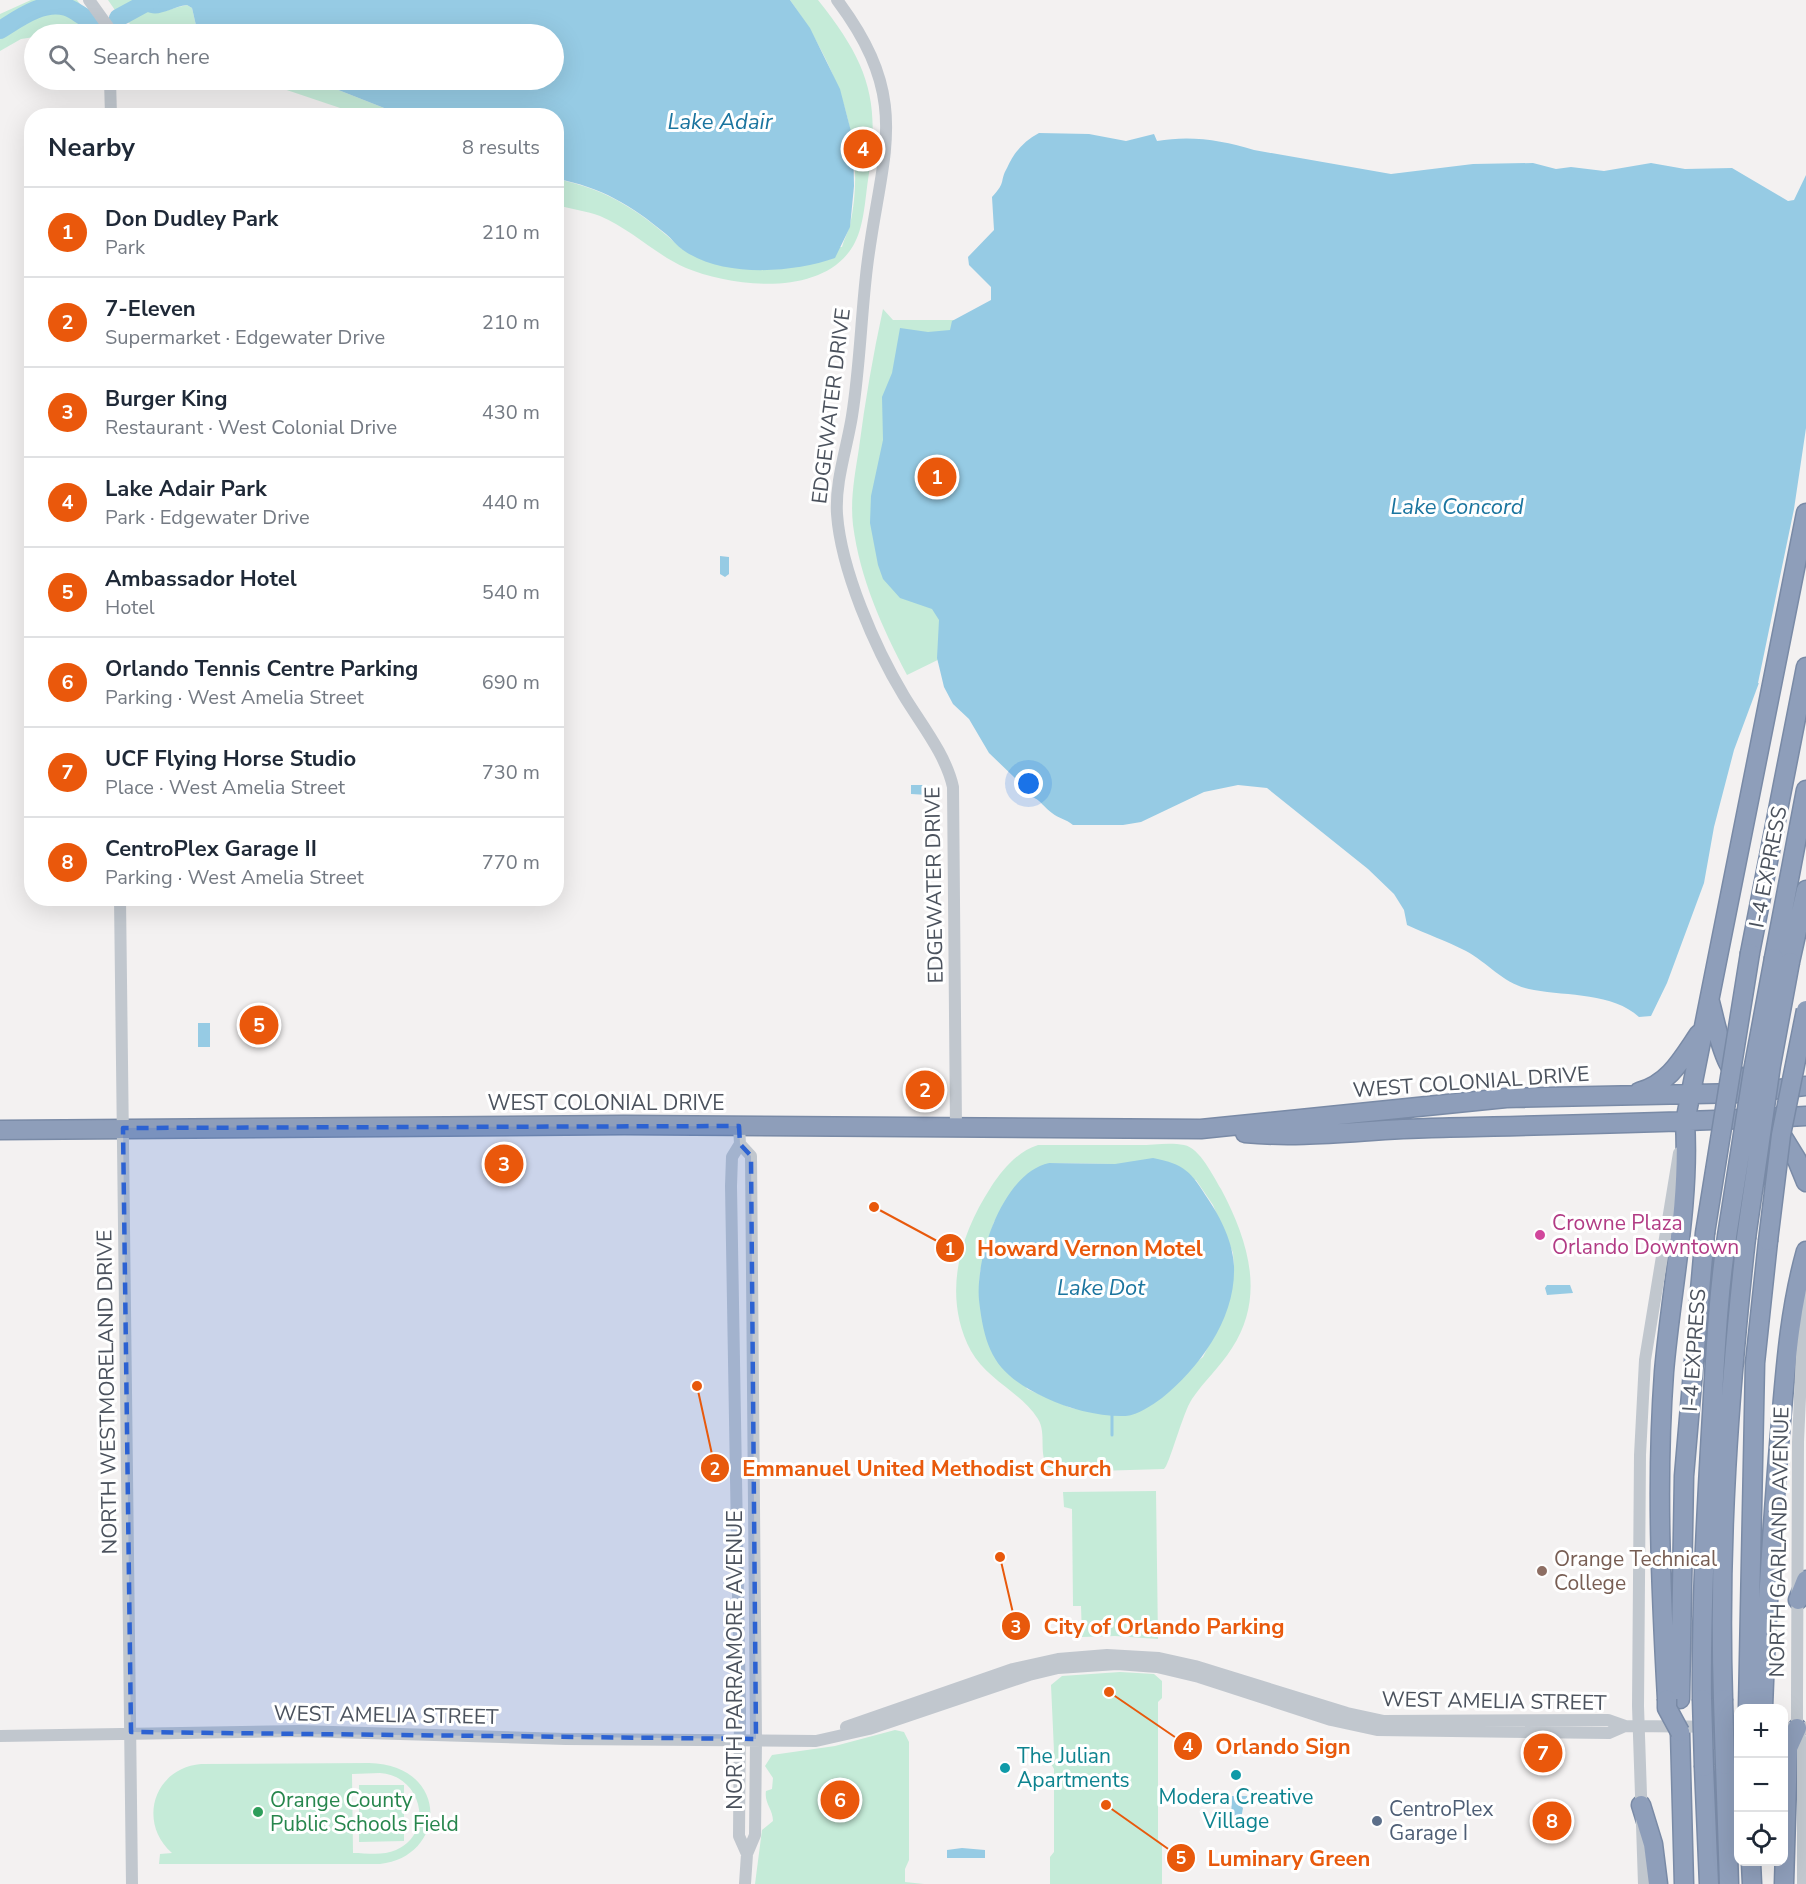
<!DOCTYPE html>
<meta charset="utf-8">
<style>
:root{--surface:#fff;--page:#f2f2f3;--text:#1f2937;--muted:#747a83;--line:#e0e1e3;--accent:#ea580c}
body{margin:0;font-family:"Nunito Sans",sans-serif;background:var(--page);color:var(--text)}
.controls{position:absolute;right:18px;bottom:18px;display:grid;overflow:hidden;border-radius:12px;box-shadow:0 6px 24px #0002}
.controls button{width:54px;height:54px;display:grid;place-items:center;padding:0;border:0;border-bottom:2px solid var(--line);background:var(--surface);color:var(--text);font:30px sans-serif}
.you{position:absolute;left:1029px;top:784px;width:21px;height:21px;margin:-15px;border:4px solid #fff;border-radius:50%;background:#1a73e8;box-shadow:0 0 0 9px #1a73e833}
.badge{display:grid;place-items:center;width:39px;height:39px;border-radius:50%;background:var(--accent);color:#fff;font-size:20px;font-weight:700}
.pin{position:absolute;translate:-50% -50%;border:3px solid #fff;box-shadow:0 2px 6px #0006}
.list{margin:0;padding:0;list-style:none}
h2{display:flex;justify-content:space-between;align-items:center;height:78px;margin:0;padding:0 24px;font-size:26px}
h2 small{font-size:20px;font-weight:400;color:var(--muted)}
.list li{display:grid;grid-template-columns:39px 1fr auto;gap:18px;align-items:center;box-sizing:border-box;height:90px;padding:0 24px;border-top:2px solid var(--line)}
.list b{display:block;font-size:22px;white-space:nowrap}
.list p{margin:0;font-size:20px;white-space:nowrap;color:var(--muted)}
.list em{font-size:20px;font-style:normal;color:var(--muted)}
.icon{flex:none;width:33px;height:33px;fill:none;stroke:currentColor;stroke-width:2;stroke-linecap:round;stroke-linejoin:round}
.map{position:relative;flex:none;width:1806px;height:1884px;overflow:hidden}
.search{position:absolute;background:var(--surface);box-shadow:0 6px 24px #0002;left:24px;top:24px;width:540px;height:66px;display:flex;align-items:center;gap:15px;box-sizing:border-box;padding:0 21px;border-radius:33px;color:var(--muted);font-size:22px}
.panel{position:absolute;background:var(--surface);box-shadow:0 6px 24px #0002;left:24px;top:108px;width:540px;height:798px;border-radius:24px}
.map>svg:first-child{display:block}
.green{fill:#c5ebd8;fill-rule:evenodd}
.water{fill:#96cbe4}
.pier{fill:#f3f1f1}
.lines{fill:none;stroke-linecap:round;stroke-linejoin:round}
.stream{stroke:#96cbe4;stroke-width:3}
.river{stroke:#96cbe4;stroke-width:18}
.highway-casing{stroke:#798aa6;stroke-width:21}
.minor{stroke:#c1c7ce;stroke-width:12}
.highway{stroke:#8e9eba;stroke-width:18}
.highway-bridge-casing{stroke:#798aa6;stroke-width:21;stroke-linecap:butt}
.highway-bridge{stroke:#8e9eba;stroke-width:18}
.marked{fill:#2c62d2;fill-opacity:0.2;stroke:#2c62d2;stroke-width:4.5;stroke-dasharray:12 8;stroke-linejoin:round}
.hotel-dot{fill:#d1479c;stroke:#fff;stroke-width:2}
.education-dot{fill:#8d6e63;stroke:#fff;stroke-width:2}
.culture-dot{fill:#0f9aa8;stroke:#fff;stroke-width:2}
.leisure-dot{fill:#2e9e5b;stroke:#fff;stroke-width:2}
.service-dot{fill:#5c6f8a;stroke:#fff;stroke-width:2}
.labels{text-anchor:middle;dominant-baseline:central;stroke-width:6;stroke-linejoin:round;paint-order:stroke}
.street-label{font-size:21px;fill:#4b525d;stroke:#fff}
.hotel-label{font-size:21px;fill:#b23c85;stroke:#fff;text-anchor:start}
.education-label{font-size:21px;fill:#785e54;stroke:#fff;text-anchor:start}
.culture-label{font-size:21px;fill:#0d838f;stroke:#fff;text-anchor:start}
.leisure-label{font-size:21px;fill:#27864d;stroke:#fff;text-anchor:start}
.service-label{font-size:21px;fill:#4e5e75;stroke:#fff;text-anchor:start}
.water-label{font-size:22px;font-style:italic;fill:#1b759f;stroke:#fff}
.leader{fill:none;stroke:#e8590c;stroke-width:2}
.callout-dot{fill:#e8590c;stroke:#fff;stroke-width:2}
.mark-label{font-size:18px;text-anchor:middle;font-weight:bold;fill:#fff}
.callout-label{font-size:22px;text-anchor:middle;font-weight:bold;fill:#e8590c;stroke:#fff;stroke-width:6;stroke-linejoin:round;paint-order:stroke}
</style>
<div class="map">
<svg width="1806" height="1884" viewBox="0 0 1806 1884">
<rect width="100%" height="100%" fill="#f3f1f1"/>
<!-- green -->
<path class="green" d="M77 0C84 10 98 20 90 33L34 34V37L21 39 0 51V14L31 0Z
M108 0H134C150 22 166 9 187 5L192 8 198 34H142L117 13Z
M790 0H818C868 63 881 99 868 180 865 200 864 228 853 246 822 298 732 287 686 268 656 255 631 229 600 216 587 211 571 209 557 205L556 179C609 189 644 214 682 249L842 247C844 239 848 232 850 225 868 144 837 65 790 0Z
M257 80H313L402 115H361Z
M883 309 893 320H1020L954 652 907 675C882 627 860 579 853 525 850 499 855 474 859 448 865 401 873 355 883 309Z
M1038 1145C1071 1145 1105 1145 1139 1145 1153 1145 1170 1142 1184 1145 1200 1148 1213 1176 1221 1189 1248 1240 1266 1296 1232 1348 1220 1367 1204 1381 1192 1399 1183 1412 1169 1466 1164 1469L1062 1472 1048 1467C1038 1453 1047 1434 1038 1419 1021 1392 987 1380 971 1351 942 1296 959 1236 991 1187 1002 1170 1018 1151 1038 1145ZM1049 1163 1115 1164 1196 1180 1213 1205 1233 1253 1234 1269 1226 1311 1203 1357 1126 1416 1071 1408 1027 1389 979 1292 980 1272 994 1222Z
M1156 1491 1158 1639 1115 1636 1082 1637 1081 1606H1073L1072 1509 1064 1507 1063 1492Z
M1120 1672 1154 1674 1162 1681V1698L1158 1702V1840L1162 1844V1884H1050V1857L1054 1852V1769L1050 1762 1054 1751 1051 1685 1062 1676Z
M895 1730 904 1732 909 1742V1860L905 1869V1882L924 1884H755L762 1830 773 1821C773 1809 764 1803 766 1791L772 1789 773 1778 765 1766 772 1755 835 1746Z
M369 1763C451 1765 447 1857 380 1864H159L160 1854 172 1853C137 1822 154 1768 201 1764ZM380 1773C421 1775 436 1832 396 1850 383 1856 367 1853 353 1853L352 1774Z
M359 1785H404V1841L359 1842Z"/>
<!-- water -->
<path class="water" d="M134 0H790L810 28 840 89 853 139 854 186 850 227 835 258C792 273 723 278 683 250 677 246 672 239 666 234 631 205 601 187 557 179L556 116 402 115 313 80H554V34H198L192 8 187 5C165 8 153 25 134 0Z
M1039 133 1089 134 1126 141 1154 134 1157 141C1190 135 1222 140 1254 150L1391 174 1473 164 1533 163 1556 169 1571 167 1604 171 1651 163 1685 169 1732 168 1788 201 1794 200 1806 175V509L1763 672 1734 750 1714 827 1704 883 1667 983 1651 1016 1639 1017C1613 993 1568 996 1534 990 1505 986 1490 964 1466 951 1447 941 1426 934 1407 925L1404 910 1394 894 1368 869 1267 788 1238 785 1204 792 1141 822 1123 825H1073C1066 819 1058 818 1052 813 1038 802 1042 799 1023 794L1015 778 989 753 969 719 953 704 944 687 937 658 939 620 932 609 900 598 883 579 878 565 870 523 871 496 883 440 882 397 892 373 900 328 928 332 950 330 952 321 991 300V287L969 265 968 257 994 230 992 197C1007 181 999 182 1007 168 1014 152 1024 141 1039 133Z
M720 556 729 557V574L725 577 720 574Z
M911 785H928V795L911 794Z
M198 1023H210V1047H198Z
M1153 1158C1185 1164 1191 1172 1208 1199 1221 1218 1233 1243 1234 1266 1236 1318 1200 1367 1162 1398 1152 1405 1138 1415 1126 1416 1100 1417 1069 1409 1046 1398 997 1375 985 1354 979 1300 975 1258 1003 1173 1049 1163L1115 1164Z
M1547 1285H1570L1573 1293 1547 1295 1545 1288Z
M1232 1796H1247V1805L1243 1803 1240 1805 1243 1808 1241 1819H1231Z
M962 1848 985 1850V1858H947V1850Z"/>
<!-- pier -->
<path class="pier" d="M1806 428V521L1762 684 1758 683 1794 509Z"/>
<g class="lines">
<!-- stream -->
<path class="stream" d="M1112 1415V1435"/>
<!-- river -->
<path class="river" d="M118 18 151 0
M0 30C18 19 43 0 66 7 76 10 84 19 95 22"/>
<defs>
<path id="highway" d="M1750 953 1806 667
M1774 958 1806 790
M1790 962 1806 890
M1710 1002C1719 1035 1724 1081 1761 1094
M1639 1092C1669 1084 1682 1059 1699 1034
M1776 1126 1797 1160 1806 1182
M0 1130 624 1125 1201 1129 1506 1098 1743 1093 1806 1086
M1245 1133C1306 1139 1369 1129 1431 1128 1556 1125 1681 1123 1806 1116
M1798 1600 1806 1580
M1667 1699C1661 1590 1656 1481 1664 1372 1671 1289 1690 1205 1685 1122L1806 513
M1680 1699 1684 1476 1705 1233
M1702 1699C1701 1610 1706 1520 1711 1431 1715 1366 1717 1300 1727 1236
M1723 1699C1718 1545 1729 1392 1746 1238
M1748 1708 1755 1363 1768 1241
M1763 1708C1766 1620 1772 1533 1779 1445 1785 1379 1788 1315 1806 1251
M1680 1732 1684 1884
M1725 1765 1729 1884
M1704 1767 1709 1884
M1641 1805 1653 1844 1658 1884
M1751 1862 1752 1884
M1784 1884 1788 1748 1797 1728"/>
</defs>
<!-- highway casing -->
<use href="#highway" class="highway-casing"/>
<!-- minor -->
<path class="minor" d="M89 0 109 28 110 34
M837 0C914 103 881 152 867 267 861 316 860 366 852 416 847 448 835 481 837 514 841 570 875 648 904 696 921 724 946 755 953 787L956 1128
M110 80 111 116
M120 898 132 1884
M739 1126 740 1144 732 1157 731 1186 740 1711 739 1836 747 1854
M740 1144 751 1156 756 1739 755 1835 747 1854 745 1884
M846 1727 1013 1669 1058 1659 1107 1655 1159 1658 1195 1666 1347 1713 1384 1721 1608 1720 1625 1726 1738 1727
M1784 1728H1806
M0 1736 299 1731 566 1739 816 1741 869 1729 1029 1675 1058 1668 1117 1664 1157 1667 1199 1677 1331 1720 1377 1730 1609 1733 1625 1726
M1644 1884 1638 1706 1640 1455 1645 1360 1679 1153
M1803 1884V1748L1797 1728V1698L1798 1442 1805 1284"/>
<!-- highway -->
<use href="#highway" class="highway"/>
<defs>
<path id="highway-bridge" d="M1705 1233 1750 953
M1727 1236 1753 1071 1774 958
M1746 1238 1771 1065 1790 962
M1768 1241 1781 1135 1806 1010
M1667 1699V1708L1680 1732
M1702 1699 1704 1767
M1723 1699 1725 1765"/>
</defs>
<!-- highway-bridge casing -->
<use href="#highway-bridge" class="highway-bridge-casing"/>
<!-- highway-bridge -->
<use href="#highway-bridge" class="highway-bridge"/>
</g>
<!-- marked area -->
<path class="marked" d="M739 1126 740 1144 751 1156 756 1739 131 1732 123 1128Z"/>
<!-- markers -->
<circle class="hotel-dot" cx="1540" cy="1235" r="6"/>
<circle class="education-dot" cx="1542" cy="1571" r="6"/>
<g class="culture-dot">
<circle cx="1005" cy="1768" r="6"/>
<circle cx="1236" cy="1775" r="6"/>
</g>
<circle class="leisure-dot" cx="258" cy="1812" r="6"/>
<circle class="service-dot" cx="1377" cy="1821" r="6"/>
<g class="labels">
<!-- street labels -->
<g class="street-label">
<text transform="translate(831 406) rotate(-83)">EDGEWATER DRIVE</text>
<text transform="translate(1768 867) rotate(-79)">I-4 EXPRESS</text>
<text transform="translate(934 885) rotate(-91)">EDGEWATER DRIVE</text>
<text transform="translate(1471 1082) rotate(-4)">WEST COLONIAL DRIVE</text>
<text x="606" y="1103">WEST COLONIAL DRIVE</text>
<text transform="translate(1694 1350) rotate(-86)">I-4 EXPRESS</text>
<text transform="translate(107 1392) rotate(-91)">NORTH WESTMORELAND DRIVE</text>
<text transform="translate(1779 1542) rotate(-89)">NORTH GARLAND AVENUE</text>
<text transform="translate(735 1660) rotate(-90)">NORTH PARRAMORE AVENUE</text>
<text transform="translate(1494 1701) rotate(1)">WEST AMELIA STREET</text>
<text transform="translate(386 1715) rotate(1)">WEST AMELIA STREET</text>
</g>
<!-- hotel labels -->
<g class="hotel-label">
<text x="1552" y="1223">Crowne Plaza<tspan x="1552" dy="24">Orlando Downtown</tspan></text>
</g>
<!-- education labels -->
<g class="education-label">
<text x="1554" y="1559">Orange Technical<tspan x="1554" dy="24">College</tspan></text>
</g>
<!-- culture labels -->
<g class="culture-label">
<text x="1017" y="1756">The Julian<tspan x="1017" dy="24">Apartments</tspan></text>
<text x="1236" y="1797" text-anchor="middle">Modera Creative<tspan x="1236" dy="24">Village</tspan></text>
</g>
<!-- leisure labels -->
<g class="leisure-label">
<text x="270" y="1800">Orange County<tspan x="270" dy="24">Public Schools Field</tspan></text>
</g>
<!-- service labels -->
<g class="service-label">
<text x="1389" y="1809">CentroPlex<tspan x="1389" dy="24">Garage I</tspan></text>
</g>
<!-- water labels -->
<g class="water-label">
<text x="720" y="122">Lake Adair</text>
<text x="1457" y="507">Lake Concord</text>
<text x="1101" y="1288">Lake Dot</text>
</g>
</g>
<!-- callouts -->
<path class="leader" d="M874 1207L950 1248M697 1386L715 1468M1000 1557L1016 1626M1109 1692L1188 1746M1106 1805L1181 1858"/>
<g class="callout-dot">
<circle cx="874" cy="1207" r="6"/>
<circle cx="697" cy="1386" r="6"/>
<circle cx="1000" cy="1557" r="6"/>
<circle cx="1109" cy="1692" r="6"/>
<circle cx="1106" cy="1805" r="6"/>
<circle cx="950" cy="1248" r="15"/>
<circle cx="715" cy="1468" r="15"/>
<circle cx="1016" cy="1626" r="15"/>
<circle cx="1188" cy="1746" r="15"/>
<circle cx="1181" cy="1858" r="15"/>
</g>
<g class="mark-label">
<text x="950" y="1255">1</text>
<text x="715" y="1475">2</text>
<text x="1016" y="1633">3</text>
<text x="1188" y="1752">4</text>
<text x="1181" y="1864">5</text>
</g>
<g class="callout-label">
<text x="1090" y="1256">Howard Vernon Motel</text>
<text x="927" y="1476">Emmanuel United Methodist Church</text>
<text x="1164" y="1634">City of Orlando Parking</text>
<text x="1283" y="1754">Orlando Sign</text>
<text x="1289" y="1866">Luminary Green</text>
</g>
</svg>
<div class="controls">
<button>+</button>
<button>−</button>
<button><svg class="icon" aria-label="locate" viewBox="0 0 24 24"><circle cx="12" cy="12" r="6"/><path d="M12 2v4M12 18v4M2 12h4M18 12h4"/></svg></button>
</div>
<div class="you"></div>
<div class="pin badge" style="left:937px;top:477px">1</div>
<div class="pin badge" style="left:925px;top:1090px">2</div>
<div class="pin badge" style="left:504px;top:1164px">3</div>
<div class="pin badge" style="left:863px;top:149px">4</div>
<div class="pin badge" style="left:259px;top:1025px">5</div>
<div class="pin badge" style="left:840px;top:1800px">6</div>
<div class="pin badge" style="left:1543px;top:1753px">7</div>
<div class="pin badge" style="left:1552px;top:1821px">8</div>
<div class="search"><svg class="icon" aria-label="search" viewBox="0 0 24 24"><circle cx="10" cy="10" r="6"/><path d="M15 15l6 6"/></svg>Search here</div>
<section class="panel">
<h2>Nearby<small>8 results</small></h2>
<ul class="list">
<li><span class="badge">1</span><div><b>Don Dudley Park</b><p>Park</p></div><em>210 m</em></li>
<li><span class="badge">2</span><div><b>7-Eleven</b><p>Supermarket · Edgewater Drive</p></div><em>210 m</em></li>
<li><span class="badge">3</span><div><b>Burger King</b><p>Restaurant · West Colonial Drive</p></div><em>430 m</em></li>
<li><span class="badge">4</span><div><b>Lake Adair Park</b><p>Park · Edgewater Drive</p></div><em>440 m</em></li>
<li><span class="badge">5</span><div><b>Ambassador Hotel</b><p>Hotel</p></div><em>540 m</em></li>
<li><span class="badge">6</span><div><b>Orlando Tennis Centre Parking</b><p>Parking · West Amelia Street</p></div><em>690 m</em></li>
<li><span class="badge">7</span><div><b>UCF Flying Horse Studio</b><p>Place · West Amelia Street</p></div><em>730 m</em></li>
<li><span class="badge">8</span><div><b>CentroPlex Garage II</b><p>Parking · West Amelia Street</p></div><em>770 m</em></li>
</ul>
</section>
</div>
